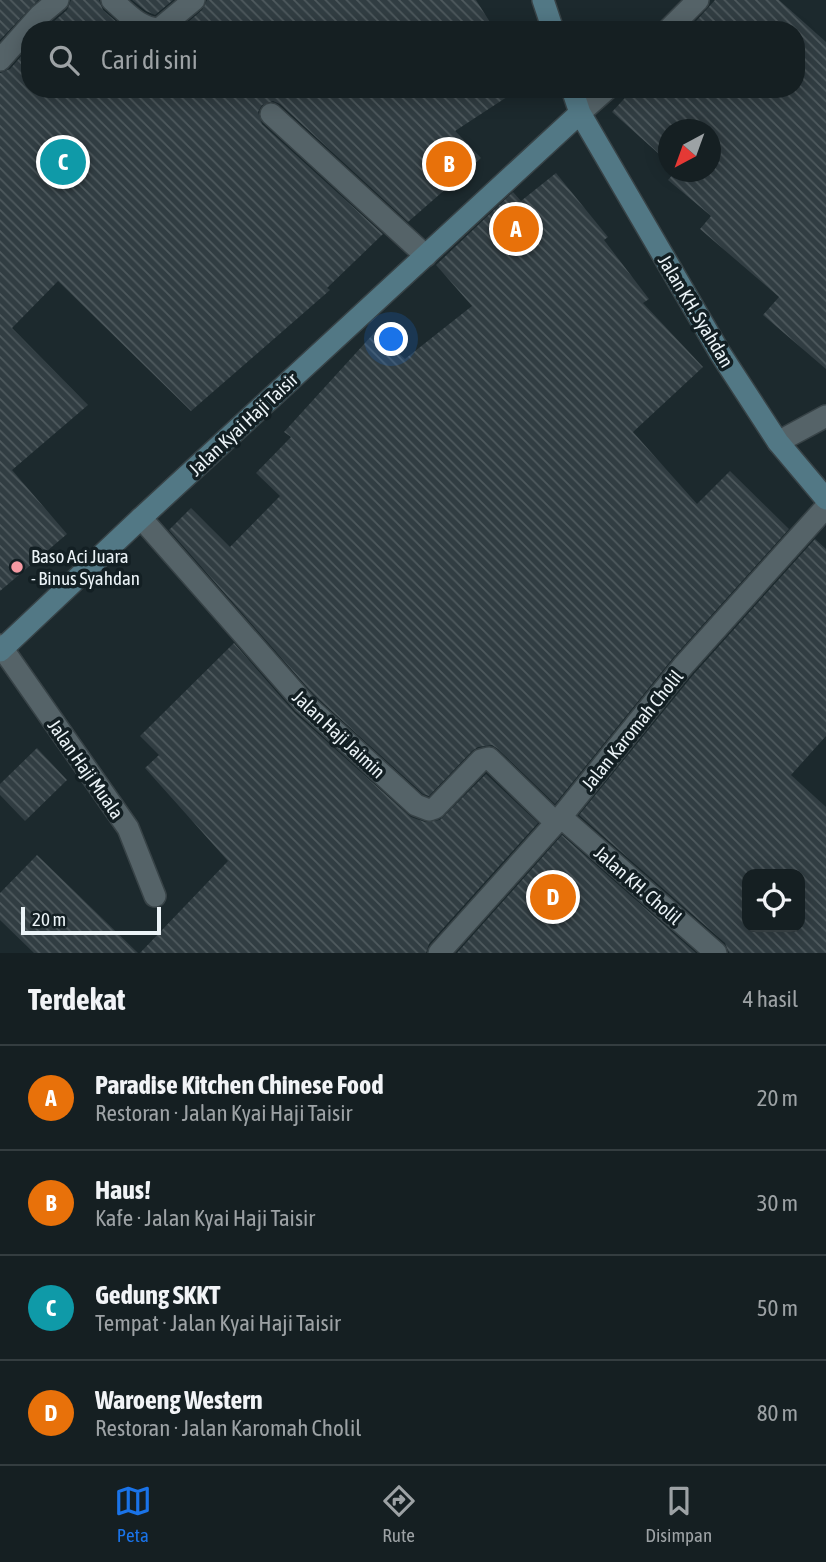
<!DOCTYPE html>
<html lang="id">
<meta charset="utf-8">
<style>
:root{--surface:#151f22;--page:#222c2f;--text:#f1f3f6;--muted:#9da2a5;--line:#343d40;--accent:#1a73e8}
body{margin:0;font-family:"Asap Condensed",sans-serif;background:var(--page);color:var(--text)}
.controls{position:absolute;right:21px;bottom:21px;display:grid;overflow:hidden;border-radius:14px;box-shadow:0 4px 18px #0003}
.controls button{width:63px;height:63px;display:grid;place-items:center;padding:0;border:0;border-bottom:2px solid var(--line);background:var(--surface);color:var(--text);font:35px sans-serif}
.compass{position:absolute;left:658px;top:119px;width:63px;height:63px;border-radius:50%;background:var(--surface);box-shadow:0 4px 18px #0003;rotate:221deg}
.scale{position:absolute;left:21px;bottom:18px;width:140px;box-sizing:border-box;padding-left:7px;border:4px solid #ebf3f7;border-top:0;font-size:19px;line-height:24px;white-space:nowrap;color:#ebf3f7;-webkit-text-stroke:5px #131f23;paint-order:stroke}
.you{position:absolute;left:392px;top:340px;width:24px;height:24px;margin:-18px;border:5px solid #fff;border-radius:50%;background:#1a73e8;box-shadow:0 0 0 10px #1a73e833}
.badge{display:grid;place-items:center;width:46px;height:46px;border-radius:50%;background:var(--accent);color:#fff;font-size:23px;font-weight:700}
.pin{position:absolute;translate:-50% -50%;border:4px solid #fff;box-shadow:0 2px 7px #0006}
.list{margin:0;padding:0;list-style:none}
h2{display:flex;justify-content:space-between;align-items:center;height:91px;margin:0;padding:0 28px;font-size:30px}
h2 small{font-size:23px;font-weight:400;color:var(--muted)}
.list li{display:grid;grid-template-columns:46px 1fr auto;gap:21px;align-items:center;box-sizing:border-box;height:105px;padding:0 28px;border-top:2px solid var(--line)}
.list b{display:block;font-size:26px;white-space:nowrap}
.list p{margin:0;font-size:23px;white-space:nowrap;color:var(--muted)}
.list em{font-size:23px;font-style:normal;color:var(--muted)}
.icon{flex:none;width:38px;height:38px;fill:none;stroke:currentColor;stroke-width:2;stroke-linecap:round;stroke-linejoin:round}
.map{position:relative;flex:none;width:826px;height:953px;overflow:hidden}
.search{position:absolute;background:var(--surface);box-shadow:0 4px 18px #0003;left:21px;right:21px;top:21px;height:77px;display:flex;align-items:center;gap:18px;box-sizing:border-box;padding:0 24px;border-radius:28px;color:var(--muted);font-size:26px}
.sheet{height:511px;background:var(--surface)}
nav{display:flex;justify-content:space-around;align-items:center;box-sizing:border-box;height:98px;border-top:2px solid var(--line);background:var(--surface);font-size:19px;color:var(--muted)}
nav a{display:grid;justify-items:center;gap:4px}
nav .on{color:var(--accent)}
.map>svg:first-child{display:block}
.building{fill:url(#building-back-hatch);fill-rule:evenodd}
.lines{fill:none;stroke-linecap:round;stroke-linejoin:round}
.street-casing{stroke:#384347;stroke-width:24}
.secondary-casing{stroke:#384347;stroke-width:24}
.street{stroke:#556368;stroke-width:21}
.secondary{stroke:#527885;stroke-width:21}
.poi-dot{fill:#f49aa3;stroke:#131f23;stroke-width:2.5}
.labels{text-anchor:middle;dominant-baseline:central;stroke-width:7;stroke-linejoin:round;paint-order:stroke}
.street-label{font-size:19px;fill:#ebf3f7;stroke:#131f23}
.poi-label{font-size:19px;fill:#ebf3f7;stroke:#131f23;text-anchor:start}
</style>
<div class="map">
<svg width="826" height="953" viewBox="0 0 826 953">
<defs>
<pattern id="building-back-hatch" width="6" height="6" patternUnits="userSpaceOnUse" patternTransform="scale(1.75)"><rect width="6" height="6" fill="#313d42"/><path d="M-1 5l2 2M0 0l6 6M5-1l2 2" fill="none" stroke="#4f5a5e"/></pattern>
</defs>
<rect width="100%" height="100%" fill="#1c292d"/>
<!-- building -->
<path class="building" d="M0 0H38L0 40Z
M71 0H99L103 10 126 30H44L67 10Z
M132 0H173L155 15 146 11Z
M207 0H476L495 30H179L202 10Z
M715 0H779L826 42V369L763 315 779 297 700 229 711 216 668 180 675 172H710V130H668V162L612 112 633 89H796V30H688Z
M30 46V89H519L455 131 481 158 408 222 280 104 273 101 262 105 258 112 262 124 383 234 327 288 330 290 191 411 58 281 12 328 88 405 12 470 67 534 0 591V73L10 69Z
M556 173 608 237 604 240 649 299 643 303 703 367 633 432 697 504 730 471 789 529 673 658 555 804 498 749 492 745 478 747 472 751 429 796 423 794 313 694 169 530 191 508 230 547 280 496 256 473 291 437 284 432 375 332 405 359 472 306 436 265 513 192 521 201Z
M815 539 826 549V736L791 775 826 807V953H729L725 943 579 815 693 675ZM747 874H800V927H747Z
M234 643 295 713 411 817 425 822 440 820 486 774 538 823 429 944 426 953H140L228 861 145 768 159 755 140 736Z
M37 748 67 780 25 821 0 795V784Z
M562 835 696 953H457Z
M37 855 138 953H34L0 920V893Z"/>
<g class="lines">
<defs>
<path id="street" d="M112 0C127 13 139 28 159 29L194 0
M668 30 698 0
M0 60 40 15 58 0
M580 113 607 89
M271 114 426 256
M778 442 826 416
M141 518 304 703 416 805 429 810 435 808 481 760 489 758 556 823
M0 645 128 828 155 896
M561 817 716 953
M439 953 561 817 683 666 826 507"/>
<path id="secondary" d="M543 0 553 30
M572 89 580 113 720 353 778 442 826 499
M0 651 141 518 580 113"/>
</defs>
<!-- street casing -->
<use href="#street" class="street-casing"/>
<!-- secondary casing -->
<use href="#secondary" class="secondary-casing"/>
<!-- street -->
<use href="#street" class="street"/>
<!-- secondary -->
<use href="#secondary" class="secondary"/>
</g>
<!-- markers -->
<circle class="poi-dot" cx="17" cy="567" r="7"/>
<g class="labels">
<!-- street labels -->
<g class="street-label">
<text transform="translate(696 311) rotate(59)">Jalan KH. Syahdan</text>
<text transform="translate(243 424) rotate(-43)">Jalan Kyai Haji Taisir</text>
<text transform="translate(632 730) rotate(-51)">Jalan Karomah Cholil</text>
<text transform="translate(339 734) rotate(43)">Jalan Haji Jaimin</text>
<text transform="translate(86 769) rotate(55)">Jalan Haji Muala</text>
<text transform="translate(638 885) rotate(41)">Jalan KH. Cholil</text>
</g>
<!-- poi labels -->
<g class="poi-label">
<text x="31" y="556">Baso Aci Juara<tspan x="31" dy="22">- Binus Syahdan</tspan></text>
</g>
</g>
</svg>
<div class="controls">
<button><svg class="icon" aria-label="locate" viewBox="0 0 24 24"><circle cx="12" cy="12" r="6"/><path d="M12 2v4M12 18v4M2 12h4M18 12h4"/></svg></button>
</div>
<svg class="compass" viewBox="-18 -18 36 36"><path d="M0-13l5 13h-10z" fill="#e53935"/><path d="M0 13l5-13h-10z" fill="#9da2a5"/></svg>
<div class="scale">20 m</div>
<div class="you"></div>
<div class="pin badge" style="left:516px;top:229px;background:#e8710a">A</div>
<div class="pin badge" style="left:449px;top:164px;background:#e8710a">B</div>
<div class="pin badge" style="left:63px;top:162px;background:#0f9aa8">C</div>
<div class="pin badge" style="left:553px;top:897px;background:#e8710a">D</div>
<div class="search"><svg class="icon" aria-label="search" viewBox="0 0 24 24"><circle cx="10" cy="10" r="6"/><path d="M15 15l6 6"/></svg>Cari di sini</div>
</div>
<section class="sheet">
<h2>Terdekat<small>4 hasil</small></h2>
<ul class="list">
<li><span class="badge" style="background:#e8710a">A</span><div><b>Paradise Kitchen Chinese Food</b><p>Restoran · Jalan Kyai Haji Taisir</p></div><em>20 m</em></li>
<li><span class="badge" style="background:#e8710a">B</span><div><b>Haus!</b><p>Kafe · Jalan Kyai Haji Taisir</p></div><em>30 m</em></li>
<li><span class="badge" style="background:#0f9aa8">C</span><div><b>Gedung SKKT</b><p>Tempat · Jalan Kyai Haji Taisir</p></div><em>50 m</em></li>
<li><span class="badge" style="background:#e8710a">D</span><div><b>Waroeng Western</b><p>Restoran · Jalan Karomah Cholil</p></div><em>80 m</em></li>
</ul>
</section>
<nav>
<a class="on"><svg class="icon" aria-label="map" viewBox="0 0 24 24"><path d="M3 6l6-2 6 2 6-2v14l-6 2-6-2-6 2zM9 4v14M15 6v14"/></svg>Peta</a>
<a><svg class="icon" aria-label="directions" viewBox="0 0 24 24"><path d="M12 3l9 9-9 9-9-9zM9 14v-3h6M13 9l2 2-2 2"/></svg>Rute</a>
<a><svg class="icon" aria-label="saved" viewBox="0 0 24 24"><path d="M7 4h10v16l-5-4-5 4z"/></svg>Disimpan</a>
</nav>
